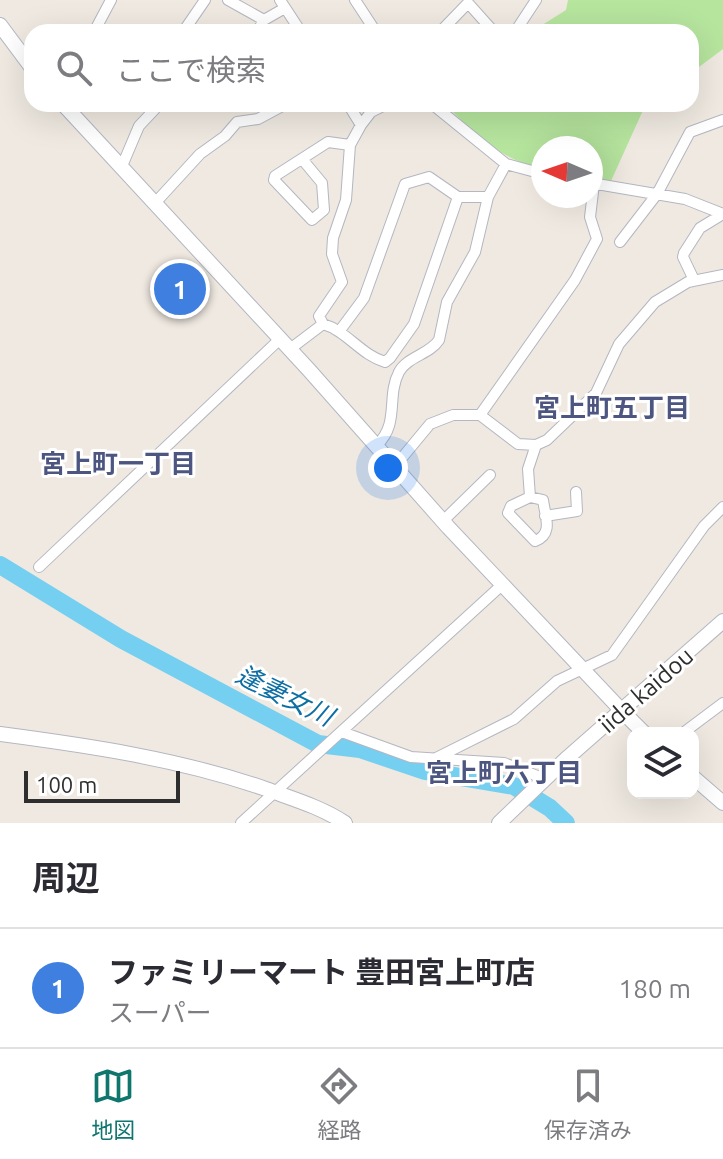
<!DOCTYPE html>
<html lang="ja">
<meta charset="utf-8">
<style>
:root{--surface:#fff;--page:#f2f2f3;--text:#2b2b33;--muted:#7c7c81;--line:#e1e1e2;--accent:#0f766e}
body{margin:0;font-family:Ubuntu,"Noto Sans JP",sans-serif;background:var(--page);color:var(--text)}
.controls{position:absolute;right:24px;bottom:24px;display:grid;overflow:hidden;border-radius:16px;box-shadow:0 8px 32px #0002}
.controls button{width:72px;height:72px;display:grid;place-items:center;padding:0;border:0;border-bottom:2px solid var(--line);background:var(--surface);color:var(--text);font:40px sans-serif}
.compass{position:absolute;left:531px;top:136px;width:72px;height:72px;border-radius:50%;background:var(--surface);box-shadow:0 8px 32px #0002;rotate:272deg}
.scale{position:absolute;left:24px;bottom:20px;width:156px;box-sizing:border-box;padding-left:8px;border:4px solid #2e2e2e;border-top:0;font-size:22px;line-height:28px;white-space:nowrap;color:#2e2e2e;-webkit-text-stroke:6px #fff;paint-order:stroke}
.you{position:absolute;left:388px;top:468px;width:28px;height:28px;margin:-20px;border:6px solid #fff;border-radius:50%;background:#1a73e8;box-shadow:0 0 0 12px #1a73e833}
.badge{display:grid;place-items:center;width:52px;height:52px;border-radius:50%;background:var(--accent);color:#fff;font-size:26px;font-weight:700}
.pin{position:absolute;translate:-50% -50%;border:4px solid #fff;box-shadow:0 2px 8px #0006}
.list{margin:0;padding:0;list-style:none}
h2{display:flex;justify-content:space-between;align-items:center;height:104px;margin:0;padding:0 32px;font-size:34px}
h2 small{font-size:26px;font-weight:400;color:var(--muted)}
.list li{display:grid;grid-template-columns:52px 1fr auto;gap:24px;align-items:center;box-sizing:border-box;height:120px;padding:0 32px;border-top:2px solid var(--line)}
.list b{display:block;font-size:30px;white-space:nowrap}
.list p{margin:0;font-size:26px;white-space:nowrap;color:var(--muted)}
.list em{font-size:26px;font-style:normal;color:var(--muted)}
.icon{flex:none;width:44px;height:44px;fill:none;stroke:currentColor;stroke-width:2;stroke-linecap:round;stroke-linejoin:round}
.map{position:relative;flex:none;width:723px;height:823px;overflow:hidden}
.search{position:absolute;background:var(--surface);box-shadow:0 8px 32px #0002;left:24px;right:24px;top:24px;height:88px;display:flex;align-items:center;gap:20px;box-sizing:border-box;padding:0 28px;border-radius:24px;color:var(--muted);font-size:30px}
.sheet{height:224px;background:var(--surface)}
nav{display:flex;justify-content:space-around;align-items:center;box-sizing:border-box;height:112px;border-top:2px solid var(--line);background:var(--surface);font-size:22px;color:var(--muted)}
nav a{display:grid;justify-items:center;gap:4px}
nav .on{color:var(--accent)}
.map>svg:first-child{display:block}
.green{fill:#b6e59e}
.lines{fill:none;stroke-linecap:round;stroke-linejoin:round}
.river{stroke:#75cff0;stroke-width:18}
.minor-casing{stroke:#b4b7c1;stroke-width:12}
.tertiary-casing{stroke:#b4b7c1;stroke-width:16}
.secondary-casing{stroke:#b4b7c1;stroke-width:16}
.minor{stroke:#fff;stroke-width:10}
.tertiary{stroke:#fff;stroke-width:14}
.secondary{stroke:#fff;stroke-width:14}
.labels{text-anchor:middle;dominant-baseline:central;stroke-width:6;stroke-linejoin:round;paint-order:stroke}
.street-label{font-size:24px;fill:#2e2e2e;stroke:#fff}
.neighbourhood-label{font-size:26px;font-weight:bold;fill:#4d5680;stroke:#fff}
.water-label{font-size:26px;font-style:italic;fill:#0d6fa3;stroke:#fff}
</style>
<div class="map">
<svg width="723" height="823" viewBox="0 0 723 823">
<rect width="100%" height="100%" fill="#efe9e1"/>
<!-- green -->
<path class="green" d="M568 0H723V49L691 73V32H531L566 10Z
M445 104H650L644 108 611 181 591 177V148H543V169C502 161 474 133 445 104Z"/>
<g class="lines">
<!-- river -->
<path class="river" d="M0 565 121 639 318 744 360 749 425 771 514 786 550 808 566 823"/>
<defs>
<path id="minor" d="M228 0 264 20
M280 0 301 32
M355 0 376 32
M94 32 111 0
M183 32 205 0
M257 32 264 20 285 8
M440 32 468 3 494 32
M515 32 536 0
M348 104 361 125 371 112 387 104
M432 104 506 164 543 174
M302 159 322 183 324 210 312 220 274 180 275 176 328 142 350 145 361 125
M122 166 139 126 155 109 154 104
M591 183 685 199 723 214
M156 202 200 154 225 136 237 122 258 119 286 104
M620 242 657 194 690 132 723 120
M694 280 683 257 684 253 700 228 723 214
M323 324 319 316 342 282 332 254 333 238 346 200 350 145
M341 329 364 298 405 184 429 177 458 197H488
M290 349 323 324C347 331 361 355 385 362L390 358 414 324 458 197
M480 415 575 280 597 239 590 217 594 184
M377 445C400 423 386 397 399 372 407 357 430 354 439 340L447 302 475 252 488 197 506 164
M396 465 430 424 453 415H480L518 444 536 445 547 440 596 393 619 344 655 302 688 282 723 275
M530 497 543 500C545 516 554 534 535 541L508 513 511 506 530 497 528 469 536 445
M545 516 577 511 576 492
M443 521 490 475
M39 567 280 339
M342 732 411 757 504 763 545 779
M683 733 723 703
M436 758 514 719 557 681 612 655 704 526 723 507
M241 823 503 584"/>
<path id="tertiary" d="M0 25 32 68
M63 104 309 370 448 527 623 712
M0 734C91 746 179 759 266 789 293 799 321 807 345 823"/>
<path id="secondary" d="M623 712 644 733
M693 777 723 803
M499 823 566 759 723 621"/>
</defs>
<!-- minor casing -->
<use href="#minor" class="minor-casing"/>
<!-- tertiary casing -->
<use href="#tertiary" class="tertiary-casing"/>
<!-- secondary casing -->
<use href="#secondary" class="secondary-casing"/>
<!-- minor -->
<use href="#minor" class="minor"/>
<!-- tertiary -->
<use href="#tertiary" class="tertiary"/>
<!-- secondary -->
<use href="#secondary" class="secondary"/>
</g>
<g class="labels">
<!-- street labels -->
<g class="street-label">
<text transform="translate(646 690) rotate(-41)">iida kaidou</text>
</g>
<!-- neighbourhood labels -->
<g class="neighbourhood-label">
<text x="612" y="407">宮上町五丁目</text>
<text x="118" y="463">宮上町一丁目</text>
<text x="504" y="772">宮上町六丁目</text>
</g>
<!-- water labels -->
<g class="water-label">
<text transform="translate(285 695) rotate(26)">逢妻女川</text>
</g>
</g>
</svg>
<div class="controls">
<button><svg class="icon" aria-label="layers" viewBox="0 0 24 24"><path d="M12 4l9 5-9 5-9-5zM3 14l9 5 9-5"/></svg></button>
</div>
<svg class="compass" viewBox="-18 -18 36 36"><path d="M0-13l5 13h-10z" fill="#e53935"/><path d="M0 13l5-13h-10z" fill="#7c7c81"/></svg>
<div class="scale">100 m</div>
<div class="you"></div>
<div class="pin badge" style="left:180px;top:289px;background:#3f7fe0">1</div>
<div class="search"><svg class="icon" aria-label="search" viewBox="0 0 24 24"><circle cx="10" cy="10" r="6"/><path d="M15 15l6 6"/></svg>ここで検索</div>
</div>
<section class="sheet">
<h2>周辺<small></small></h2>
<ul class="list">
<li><span class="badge" style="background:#3f7fe0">1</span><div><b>ファミリーマート 豊田宮上町店</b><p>スーパー</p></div><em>180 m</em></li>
</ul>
</section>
<nav>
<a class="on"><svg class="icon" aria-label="map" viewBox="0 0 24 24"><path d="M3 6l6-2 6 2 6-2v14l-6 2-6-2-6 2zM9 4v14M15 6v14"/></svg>地図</a>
<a><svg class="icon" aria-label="directions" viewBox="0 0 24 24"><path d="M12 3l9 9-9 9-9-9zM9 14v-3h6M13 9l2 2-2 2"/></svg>経路</a>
<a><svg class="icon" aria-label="saved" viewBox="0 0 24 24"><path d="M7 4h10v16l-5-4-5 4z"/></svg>保存済み</a>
</nav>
